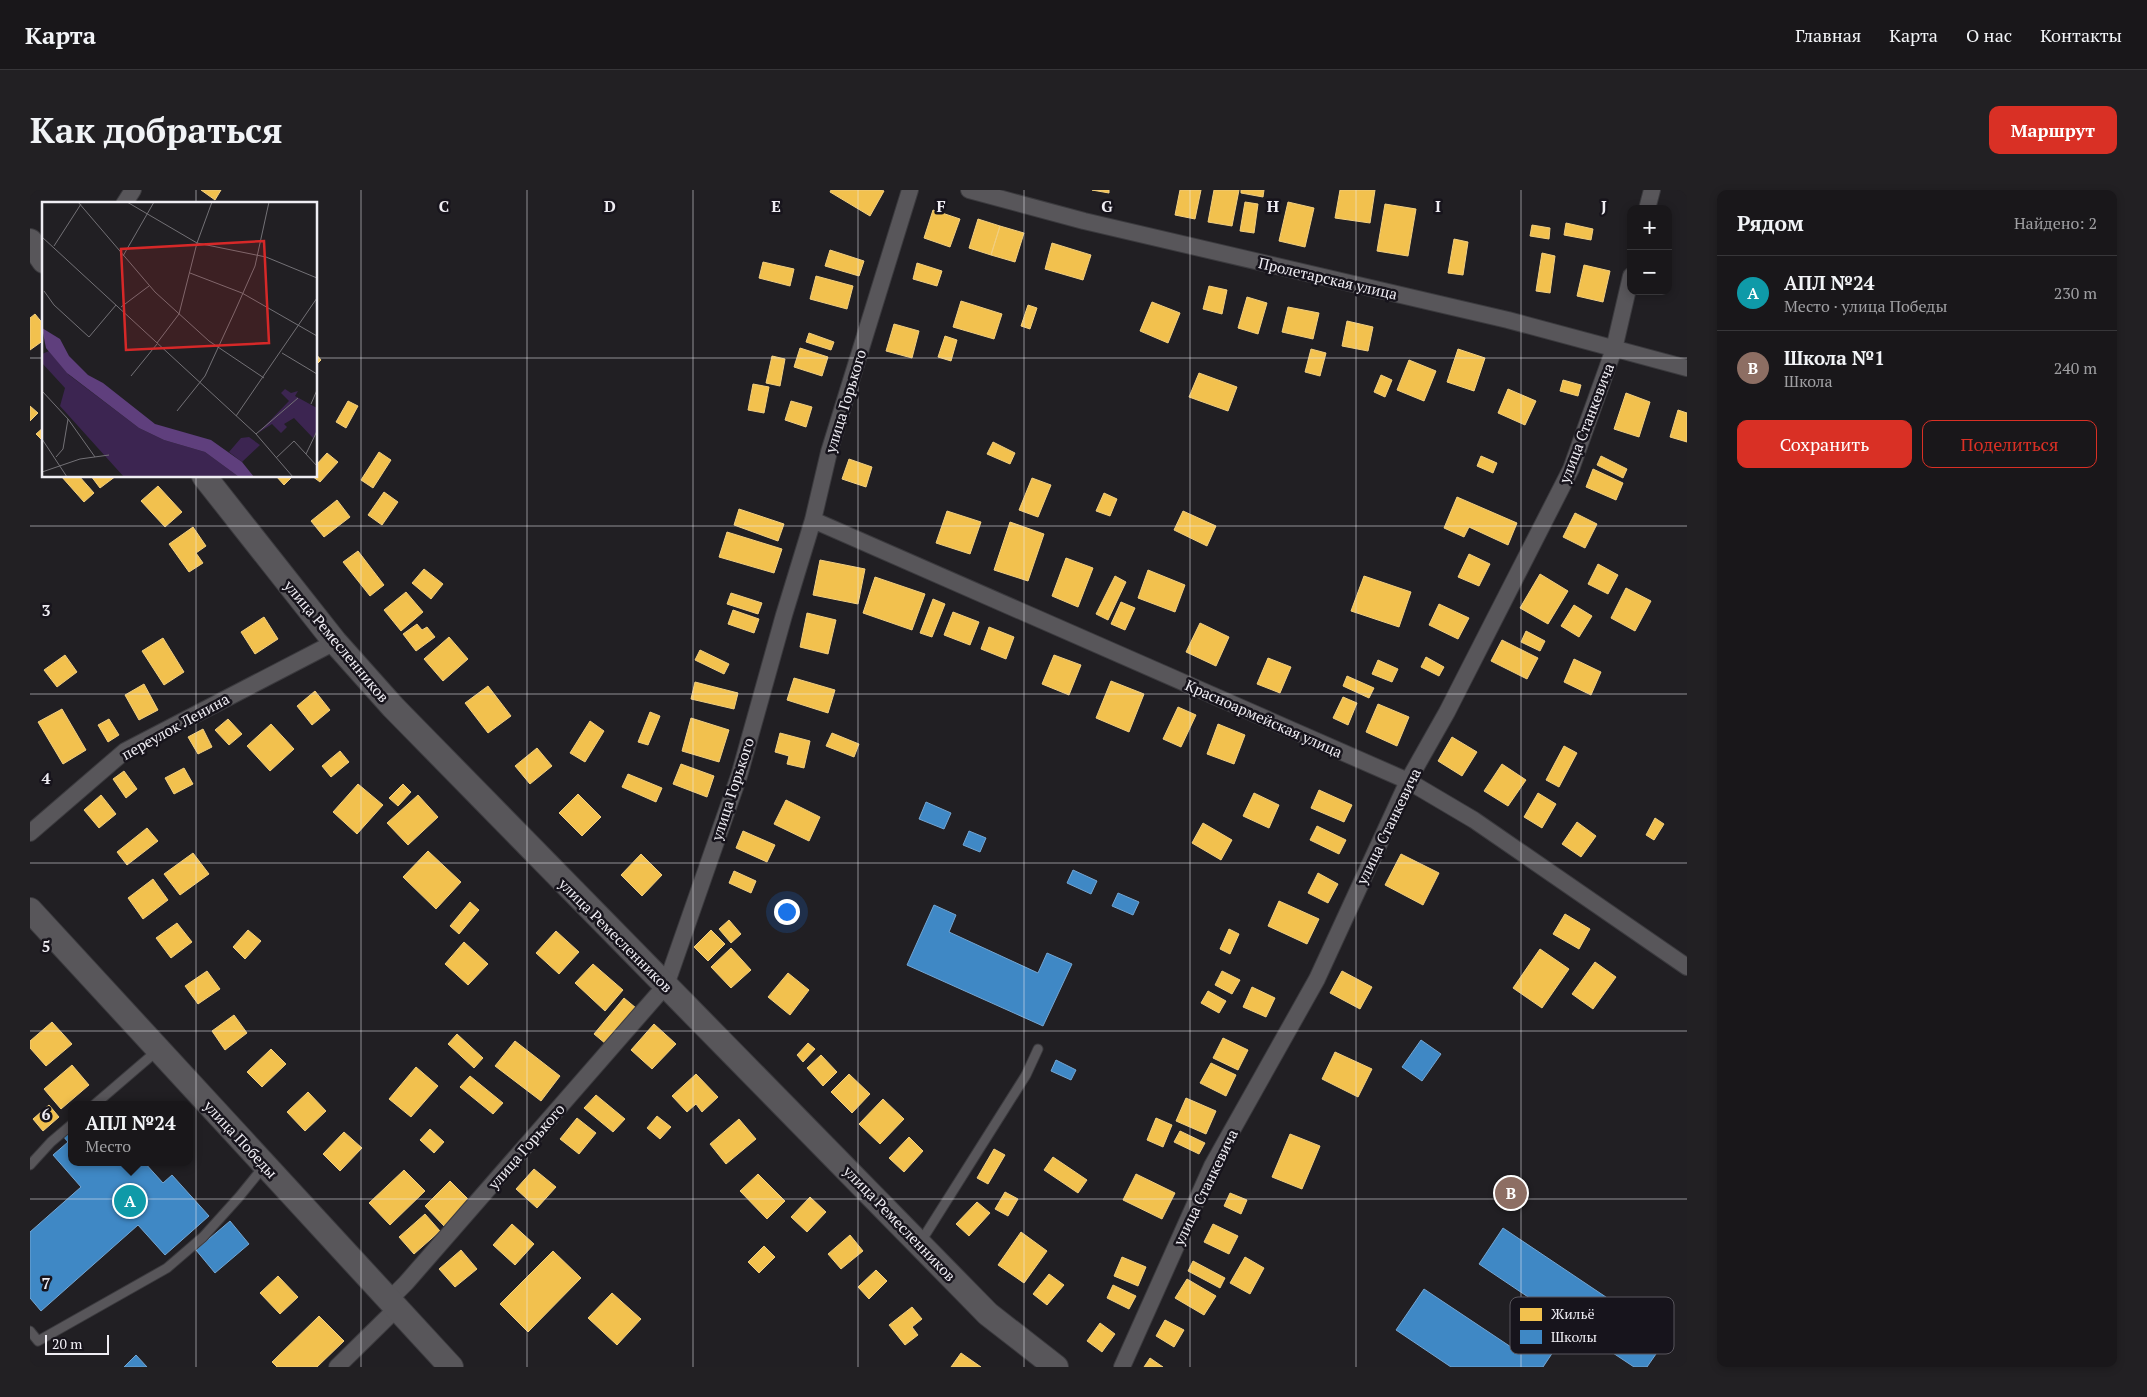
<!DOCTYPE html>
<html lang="ru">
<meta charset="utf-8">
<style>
:root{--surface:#19171a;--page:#222023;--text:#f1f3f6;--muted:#9f9fa2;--line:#373639;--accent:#d93025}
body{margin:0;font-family:"PT Serif",serif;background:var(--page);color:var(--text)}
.controls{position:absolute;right:15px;top:15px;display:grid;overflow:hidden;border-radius:10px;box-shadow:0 2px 8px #0003}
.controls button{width:45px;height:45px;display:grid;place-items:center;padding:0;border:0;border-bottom:1px solid var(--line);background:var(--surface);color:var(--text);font:25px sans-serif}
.scale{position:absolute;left:15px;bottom:12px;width:64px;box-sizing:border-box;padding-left:5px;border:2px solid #efedf3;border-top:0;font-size:14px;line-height:18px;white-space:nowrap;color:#efedf3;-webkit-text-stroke:4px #17141c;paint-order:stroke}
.you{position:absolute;left:756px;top:721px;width:18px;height:18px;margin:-12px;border:4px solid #fff;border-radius:50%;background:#1a73e8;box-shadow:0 0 0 8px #1a73e833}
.badge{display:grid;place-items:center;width:32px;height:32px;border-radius:50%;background:var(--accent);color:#fff;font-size:16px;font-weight:700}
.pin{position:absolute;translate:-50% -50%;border:2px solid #fff;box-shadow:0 1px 5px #0006}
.popup{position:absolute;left:38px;top:911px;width:125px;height:65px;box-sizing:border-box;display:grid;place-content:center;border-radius:10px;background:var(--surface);filter:drop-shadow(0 1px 4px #0005);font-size:16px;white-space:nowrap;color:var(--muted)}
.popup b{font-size:19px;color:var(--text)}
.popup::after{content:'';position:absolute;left:50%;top:100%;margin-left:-10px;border:10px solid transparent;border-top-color:var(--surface)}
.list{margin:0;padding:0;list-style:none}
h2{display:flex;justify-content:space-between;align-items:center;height:65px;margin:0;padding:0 20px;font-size:21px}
h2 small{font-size:16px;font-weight:400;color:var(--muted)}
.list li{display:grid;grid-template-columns:32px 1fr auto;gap:15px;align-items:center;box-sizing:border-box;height:75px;padding:0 20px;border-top:1px solid var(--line)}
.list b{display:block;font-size:19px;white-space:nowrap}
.list p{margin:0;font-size:16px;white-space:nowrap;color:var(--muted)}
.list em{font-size:16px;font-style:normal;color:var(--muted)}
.actions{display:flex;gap:10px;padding:15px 20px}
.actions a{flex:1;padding:11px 0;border:1px solid var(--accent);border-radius:10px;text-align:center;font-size:18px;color:var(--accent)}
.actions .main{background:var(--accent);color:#fff}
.map{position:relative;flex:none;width:1657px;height:1177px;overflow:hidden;border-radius:10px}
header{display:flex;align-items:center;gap:30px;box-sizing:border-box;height:70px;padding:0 25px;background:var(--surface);border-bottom:1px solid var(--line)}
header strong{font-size:24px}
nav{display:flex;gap:28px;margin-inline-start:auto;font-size:18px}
.intro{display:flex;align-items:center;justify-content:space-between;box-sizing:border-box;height:120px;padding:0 30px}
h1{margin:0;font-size:35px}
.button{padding:12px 22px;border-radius:10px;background:var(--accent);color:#fff;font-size:18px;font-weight:700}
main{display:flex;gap:30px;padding:0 30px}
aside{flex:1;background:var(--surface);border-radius:10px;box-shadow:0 2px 8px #0003}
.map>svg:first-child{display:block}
.homes{fill:#f2c14e;stroke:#f1ce80}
.schools{fill:#3f88c5;stroke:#74a6d3}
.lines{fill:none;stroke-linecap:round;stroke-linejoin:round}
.lane-casing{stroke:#3b3a3e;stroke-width:11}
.street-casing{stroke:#3b3a3e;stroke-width:18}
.secondary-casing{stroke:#3b3a3e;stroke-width:26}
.lane{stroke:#58565a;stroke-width:9}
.street{stroke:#58565a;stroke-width:16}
.secondary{stroke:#58565a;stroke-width:24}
.grid{fill:none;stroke:#efedf3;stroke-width:1;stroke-opacity:0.55}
.labels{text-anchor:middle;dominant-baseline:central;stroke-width:5;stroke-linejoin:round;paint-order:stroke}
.street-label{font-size:15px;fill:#efedf3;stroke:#17141c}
.inset-road{fill:none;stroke:#737176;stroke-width:1}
.view{fill:#d62828;fill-opacity:0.15;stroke:#d62828;stroke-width:2.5}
.inset-edge{fill:none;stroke:#efedf3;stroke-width:2.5}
.key{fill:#17141c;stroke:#58555c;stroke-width:1}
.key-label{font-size:14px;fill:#efedf3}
.grid-label{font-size:16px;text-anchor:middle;font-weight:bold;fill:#efedf3;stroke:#17141c;stroke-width:5;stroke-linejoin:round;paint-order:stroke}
</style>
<header>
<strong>Карта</strong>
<nav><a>Главная</a><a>Карта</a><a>О нас</a><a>Контакты</a></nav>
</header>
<div class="intro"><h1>Как добраться</h1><a class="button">Маршрут</a></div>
<main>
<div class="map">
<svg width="1657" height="1177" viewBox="0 0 1657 1177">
<rect width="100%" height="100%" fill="#211f23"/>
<!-- homes -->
<path class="homes" d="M171 0H191L185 10Z
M801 0H852L854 1 840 26 800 2Z
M1062 0H1079V3Z
M1150 0H1171L1165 29 1145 25Z
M1184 0H1209L1202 36 1178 32Z
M1211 0H1234L1233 7 1211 3Z
M1310 0H1345L1340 33 1305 28Z
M1215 12 1228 14 1224 43 1210 41Z
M1258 12 1284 18 1275 57 1249 51Z
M1355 14 1386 19 1378 66 1347 61Z
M903 20 930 29 920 57 894 48Z
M948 29 970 36 961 65 939 58Z
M1536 33 1563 39 1561 50 1534 45Z
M1502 35 1520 38 1519 49 1500 46Z
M970 36 994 43 985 72 961 65Z
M1424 49 1438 52 1433 85 1418 83Z
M1022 53 1061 65 1053 90 1015 79Z
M800 60 834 71 829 86 795 76Z
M1512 63 1525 66 1520 103 1506 101Z
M733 72 764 79 760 96 729 88Z
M887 73 912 81 907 96 883 89Z
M1554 75 1580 81 1573 112 1547 106Z
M786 86 823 96 817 119 780 109Z
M1179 96 1197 100 1192 124 1173 119Z
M1217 107 1237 113 1228 144 1208 138Z
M931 111 972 124 964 149 923 137Z
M1122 112 1150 123 1138 153 1110 141Z
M998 115 1007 118 1000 139 991 136Z
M1258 117 1289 123 1283 149 1252 142Z
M5 124 14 135V150L0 160V128Z
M1317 131 1343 137 1338 161 1312 156Z
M864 134 889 141 882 168 856 161Z
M779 143 804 152 801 160 776 152Z
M915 146 927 150 921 171 908 167Z
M770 158 798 167 792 186 764 177Z
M1281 159 1296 163 1290 186 1275 182Z
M1428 159 1455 168 1444 201 1417 192Z
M286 164 291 170 286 175Z
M742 166 755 169 750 196 736 193Z
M1379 170 1406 181 1394 211 1367 200Z
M1169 183 1207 197 1198 221 1159 207Z
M1351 185 1362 190 1355 207 1344 202Z
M1533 190 1551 195 1548 206 1530 201Z
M723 194 739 197 734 223 718 220Z
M1478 199 1506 211 1495 235 1468 223Z
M1596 203 1620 212 1609 247 1584 239Z
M318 211 328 216 316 238 306 232Z
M761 211 782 217 776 237 755 230Z
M0 216 8 223 0 231Z
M1648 220 1657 223V252L1640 247Z
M14 237V252L6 244Z
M963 252 985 263 980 274 957 264Z
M349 262 361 270 343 298 331 290Z
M297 263 308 272 290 292 282 286H286V275Z
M1451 266 1467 273 1463 283 1447 276Z
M1571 266 1597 279 1593 288 1567 275Z
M819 269 842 277 836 297 812 289Z
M1563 279 1593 293 1586 310 1556 297Z
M31 286H49L64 303 54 312Z
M61 286H86L70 298Z
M246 286H263L254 295Z
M1002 288 1021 295 1008 327 989 320Z
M128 296 152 322 135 337 111 311Z
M354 302 368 312 352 335 338 325Z
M1074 303 1087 309 1080 326 1066 321Z
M1427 307 1487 333 1478 355 1439 337 1434 347 1414 338Z
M307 310 320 327 294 347 281 331Z
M709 319 754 334 748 351 704 335Z
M917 321 951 332 940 364 906 353Z
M1153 321 1186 336 1177 356 1144 340Z
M1545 323 1567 334 1555 358 1533 347Z
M980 332 1014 344 998 391 964 380Z
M163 337 176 356 166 363 173 373 159 382 139 354Z
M697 342 752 359 744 383 689 367Z
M328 361 354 395 340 406 313 372Z
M1439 364 1460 374 1449 396 1428 387Z
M1036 368 1063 378 1048 417 1022 406Z
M790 370 835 379 828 414 783 405Z
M1568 374 1588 385 1578 404 1558 394Z
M394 379 413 394 401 409 382 393Z
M1118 380 1155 395 1145 422 1108 408Z
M1510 384 1538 401 1518 434 1490 418Z
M1085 386 1096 392 1078 430 1066 424Z
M1334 386 1381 402 1369 437 1321 421Z
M845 387 895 404 882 440 833 423Z
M1596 398 1621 411 1605 441 1581 428Z
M376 402 393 422 371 441 354 420Z
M701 403 732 413 728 424 697 414Z
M903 409 915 414 902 447 890 443Z
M1091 412 1105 418 1095 440 1081 434Z
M1409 414 1439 428 1428 449 1399 435Z
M1544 415 1562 426 1549 447 1531 436Z
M703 420 729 429 724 443 698 434Z
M923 422 949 432 940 455 914 445Z
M777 423 806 430 798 464 770 457Z
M234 427 248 449 225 464 211 442Z
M1170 433 1199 447 1186 476 1156 462Z
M387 434 392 440 397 437 405 447 386 461 373 444Z
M959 437 984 447 976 469 951 459Z
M1496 441 1515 451 1510 461 1491 452Z
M419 447 438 469 413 491 394 469Z
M133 448 154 482 134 495 112 461Z
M1472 450 1508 468 1497 489 1461 471Z
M670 460 699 474 694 484 665 470Z
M35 465 47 482 27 497 14 480Z
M1024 465 1051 475 1039 505 1012 494Z
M1396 467 1414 477 1409 486 1391 477Z
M1238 468 1261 477 1250 503 1227 494Z
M1544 469 1571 482 1561 505 1534 492Z
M1348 470 1368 479 1362 492 1342 484Z
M1317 486 1344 498 1339 508 1313 496Z
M764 488 805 500 798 523 757 510Z
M1081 491 1114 504 1099 542 1066 528Z
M665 492 708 503 704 519 661 509Z
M114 494 128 520 109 530 95 505Z
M458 496 481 526 458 543 435 513Z
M285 501 300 520 282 535 267 516Z
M1313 507 1327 513 1318 535 1303 528Z
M1348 514 1379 527 1367 556 1336 542Z
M1148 517 1166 525 1151 557 1133 549Z
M32 519 56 560 33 574 8 532Z
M620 522 630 526 618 555 608 552Z
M661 528 699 540 689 572 652 561Z
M79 529 89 545 78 552 68 535Z
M198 529 212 544 199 555 185 540Z
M560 531 574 541 555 572 540 563Z
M241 534 264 559 240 581 217 556Z
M1188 534 1215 545 1204 574 1177 564Z
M173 539 182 557 168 564 158 547Z
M750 543 780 551 774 578 757 574 759 566 745 562Z
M802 543 829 554 824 567 796 556Z
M1422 547 1447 562 1432 586 1408 571Z
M1534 556 1547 563 1529 597 1516 590Z
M507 558 522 576 500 594 485 576Z
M310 561 319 572 301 587 292 576Z
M651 574 684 586 677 607 643 594Z
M1472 574 1496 590 1478 616 1454 601Z
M154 578 163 594 144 604 135 588Z
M94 581 107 599 96 608 83 589Z
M598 584 632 598 626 612 592 597Z
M328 594 353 615 327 644 303 622Z
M373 594 381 602 368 616 359 608Z
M1289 600 1322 615 1314 632 1281 618Z
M1224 603 1249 615 1239 638 1213 626Z
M1508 603 1526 614 1512 638 1494 627Z
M548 604 571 627 552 646 529 623Z
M71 605 86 624 69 638 54 620Z
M388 605 408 627 378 655 357 633Z
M756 610 790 627 779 651 744 634Z
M1625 628 1634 634 1624 650 1616 645Z
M1547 632 1566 646 1551 667 1532 654Z
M1173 633 1202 650 1191 670 1162 653Z
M1287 636 1316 650 1309 664 1280 650Z
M117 638 128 651 97 675 87 662Z
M713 641 745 655 737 672 706 658Z
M398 661 431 692 406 719 373 687Z
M163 663 179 684 150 705 134 684Z
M611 664 632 685 612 706 591 685Z
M1371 664 1409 683 1393 715 1355 695Z
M704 681 726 691 721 703 699 693Z
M1288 683 1308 694 1298 713 1278 703Z
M123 689 138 710 113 729 98 708Z
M1249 711 1289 729 1277 754 1238 736Z
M440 712 449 720 429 744 420 736Z
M1535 724 1560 739 1549 759 1523 744Z
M699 730 711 744 701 753 689 739Z
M147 733 162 752 141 768 126 748Z
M1199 739 1209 744 1200 764 1190 759Z
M218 740 231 751 215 769 203 757Z
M681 740 695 754 678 771 664 757Z
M526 741 549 762 529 784 506 763Z
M434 752 458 774 438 795 415 774Z
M701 758 721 780 701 798 681 777Z
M1510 759 1539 779 1512 818 1483 798Z
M1565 772 1586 787 1563 819 1542 804Z
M563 774 593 800 575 821 545 793Z
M177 781 190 799 168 814 155 796Z
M1192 781 1210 790 1202 804 1185 795Z
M1312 781 1342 797 1330 819 1300 803Z
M758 783 779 800 760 825 738 807Z
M1222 797 1245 808 1236 827 1213 817Z
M1178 801 1196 811 1189 823 1171 813Z
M594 808 606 818 576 854 564 844Z
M204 825 217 843 195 860 182 841Z
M22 832 42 854 16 876 0 858V851Z
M624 834 646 854 622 879 601 860Z
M427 844 453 868 444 878 418 854Z
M1193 848 1218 860 1208 880 1183 868Z
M485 851 530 886 511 911 465 876Z
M778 853 785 859 773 872 767 865Z
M241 859 256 874 232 897 217 882Z
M1305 862 1342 879 1328 907 1292 889Z
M791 865 807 882 793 896 777 878Z
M1181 873 1206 885 1196 906 1170 893Z
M42 875 59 895 31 919 14 899Z
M386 877 408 896 381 927 359 909Z
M666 884 688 907 672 922 666 914 657 922 642 906Z
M819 884 840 904 822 923 801 902Z
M440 886 473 913 463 924 430 897Z
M278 902 296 921 275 941 257 922Z
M566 905 595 929 583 942 554 918Z
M1156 908 1186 921 1176 944 1146 931Z
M853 909 874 929 850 954 829 934Z
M19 915 29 927 13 941 3 929Z
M627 926 641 937 630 949 617 938Z
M547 928 566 943 549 964 530 949Z
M1126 928 1142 935 1133 957 1117 950Z
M709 929 726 949 696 974 680 954Z
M400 939 414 952 404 963 390 950Z
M1150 941 1175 953 1169 964 1144 952Z
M314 942 332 958 310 981 293 964Z
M1260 944 1290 956 1272 999 1242 987Z
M879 947 893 961 874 982 859 968Z
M964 959 975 965 958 994 947 988Z
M1023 967 1057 990 1048 1003 1014 980Z
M504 979 526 997 507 1018 486 999Z
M374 980 395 1001 360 1035 339 1013Z
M728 984 755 1011 737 1029 710 1001Z
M1106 984 1145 1003 1132 1029 1093 1010Z
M420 991 440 1011 414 1036 395 1016Z
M975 1002 988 1009 978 1026 965 1019Z
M1200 1003 1217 1010 1211 1024 1194 1016Z
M780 1007 796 1022 777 1042 761 1027Z
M947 1012 960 1023 939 1046 926 1034Z
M395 1024 410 1041 384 1064 369 1047Z
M482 1034 504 1054 485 1075 463 1055Z
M1183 1034 1208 1046 1199 1064 1174 1052Z
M991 1042 1017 1061 994 1093 968 1075Z
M820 1045 833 1061 811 1079 798 1064Z
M734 1056 745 1067 729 1083 718 1072Z
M431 1060 447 1079 425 1097 409 1079Z
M523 1061 551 1088 498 1142 470 1114Z
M1092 1067 1116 1077 1108 1096 1084 1086Z
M1215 1067 1234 1078 1220 1104 1200 1093Z
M1163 1071 1195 1088 1190 1098 1158 1081Z
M846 1080 857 1091 839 1109 828 1097Z
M1019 1084 1034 1095 1017 1115 1003 1104Z
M248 1086 268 1107 250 1124 230 1103Z
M1157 1089 1186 1106 1174 1125 1145 1108Z
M1083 1095 1106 1106 1099 1119 1077 1108Z
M582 1103 611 1129 587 1155 558 1128Z
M882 1117 892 1129 882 1137 888 1145 875 1155 859 1135Z
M289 1126 314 1151 287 1177H247L242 1172Z
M1135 1130 1154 1140 1144 1157 1126 1146Z
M1070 1133 1085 1144 1072 1162 1057 1151Z
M931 1163 951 1177H921Z
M1120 1168 1133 1177H1114Z"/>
<!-- schools -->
<path class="schools" d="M896 612 921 623 914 639 889 629Z
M939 641 956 648 950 662 933 655Z
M1043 680 1067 691 1061 704 1037 693Z
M1088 703 1109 712 1103 725 1082 716Z
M904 715 926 725 919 742 1008 783 1017 763 1042 774 1013 836 877 775Z
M1391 850 1411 864 1392 891 1372 877Z
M1026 870 1046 880 1041 890 1021 881Z
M41 939V972H114L133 993 142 985 179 1026 135 1065 108 1035 11 1121 0 1108V1042L51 997 23 965 38 952 33 946Z
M200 1031 219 1054 185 1083 166 1060Z
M1473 1038 1637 1148 1617 1177H1604L1541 1135 1513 1177H1421L1366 1140 1394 1099 1484 1159 1513 1117 1449 1074Z
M106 1165 117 1177H94Z"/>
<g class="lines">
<defs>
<path id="lane" d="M64 915 128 860
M0 975 21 952 41 935
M890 1053 996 885 1008 859
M0 1141 8 1151 137 1078 173 1047 209 1007 235 975"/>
<path id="street" d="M939 0 1054 31 1478 130 1657 178
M94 14 103 0
M1617 19 1622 0
M783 330 1378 591 1444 630 1657 777
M0 643 95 561 305 452
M359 1110 376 1093 636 795 709 586 754 425 783 330 799 262 880 0
M307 1177 367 1118
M1092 1177 1182 976 1287 789 1378 591 1417 522 1541 279 1584 159 1601 86"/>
<path id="secondary" d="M0 51 14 71
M174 286 305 452 363 517 958 1124 1026 1177
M0 720 421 1177"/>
</defs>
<!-- lane casing -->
<use href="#lane" class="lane-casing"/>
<!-- street casing -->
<use href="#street" class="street-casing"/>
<!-- secondary casing -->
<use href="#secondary" class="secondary-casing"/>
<!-- lane -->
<use href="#lane" class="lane"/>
<!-- street -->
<use href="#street" class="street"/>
<!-- secondary -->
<use href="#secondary" class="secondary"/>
</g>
<!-- grid -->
<path class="grid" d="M166 0V14M331 0V1177M497 0V1177M663 0V1177M828 0V1177M994 0V1177M1160 0V1177M1326 0V1177M1491 0V1177M0 168H14M286 168H1657M166 286V1177M0 336H1657M0 504H1657M0 673H1657M0 841H1657M0 1009H1657"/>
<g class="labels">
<!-- street labels -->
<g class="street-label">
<text transform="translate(1298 88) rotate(13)">Пролетарская улица</text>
<text transform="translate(815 211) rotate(-73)">улица Горького</text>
<text transform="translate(1556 233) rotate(-69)">улица Станкевича</text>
<text transform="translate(307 451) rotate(50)">улица Ремесленников</text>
<text transform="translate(1234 528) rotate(24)">Красноармейская улица</text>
<text transform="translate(145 536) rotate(-29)">переулок Ленина</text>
<text transform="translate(702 599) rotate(-72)">улица Горького</text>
<text transform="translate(1358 636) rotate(-64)">улица Станкевича</text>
<text transform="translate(586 745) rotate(45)">улица Ремесленников</text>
<text transform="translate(211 949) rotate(47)">улица Победы</text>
<text transform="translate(496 956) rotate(-49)">улица Горького</text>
<text transform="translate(1175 997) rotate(-64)">улица Станкевича</text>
<text transform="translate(870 1033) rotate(46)">улица Ремесленников</text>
</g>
</g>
<!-- overview -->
<g transform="translate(12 12)">
<rect width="275" height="275" fill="#211f23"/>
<path d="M7 149 27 173 97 226 122 238 163 250 197 275H82L18 204 23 186 0 161V152ZM243 187 249 191 256 189 253 194 275 206V229L271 236 252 216 242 222 245 225 239 231 230 222 216 231 247 199 239 191ZM207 235 218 243 200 260 187 250 199 236Z" fill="#3c2551"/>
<path d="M0 126 18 137 27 154 46 173 61 181 113 222 169 238 200 260 212 275H197L163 250 122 238 97 226 25 171 4 146Z" fill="#5f3f7d"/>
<path class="inset-road" d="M36 0 113 90 167 139 222 176M85 0 155 41 224 55 275 76M0 35 214 232 251 275M12 44 39 2M81 54 112 0M148 71 200 91 275 134M2 89 12 103 47 135 74 103M79 105 107 84M115 141 137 112 155 41 170 0M240 151 275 172M89 174 115 142M0 189 26 217M269 202 275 188M135 209 163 174 193 109 213 64 227 0M194 214 275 96M214 232 256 196M0 237 25 275M264 252 275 229M14 255 21 247 26 217 53 255M234 256 252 239 275 264M0 270 38 257 67 253"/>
<path class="view" d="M222 39 227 141 84 148 79 47Z"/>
<rect width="275" height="275" class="inset-edge"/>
</g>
<!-- legend -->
<rect x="1480" y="1107" width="164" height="57" rx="8" class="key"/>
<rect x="1490" y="1118" width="22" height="13" fill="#f2c14e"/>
<rect x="1490" y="1140" width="22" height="14" fill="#3f88c5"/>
<g class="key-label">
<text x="1521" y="1129">Жильё</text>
<text x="1521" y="1152">Школы</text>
</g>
<g class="grid-label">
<text x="414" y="22">C</text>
<text x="580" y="22">D</text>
<text x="746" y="22">E</text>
<text x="911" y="22">F</text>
<text x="1077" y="22">G</text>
<text x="1243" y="22">H</text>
<text x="1408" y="22">I</text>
<text x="1574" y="22">J</text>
<text x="16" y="426">3</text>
<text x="16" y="594">4</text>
<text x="16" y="762">5</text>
<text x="16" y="930">6</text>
<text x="16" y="1099">7</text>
</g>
</svg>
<div class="controls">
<button>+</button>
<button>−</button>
</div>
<div class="scale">20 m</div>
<div class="you"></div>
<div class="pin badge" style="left:100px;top:1011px;background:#0f9aa8">A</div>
<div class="popup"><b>АПЛ №24</b>Место</div>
<div class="pin badge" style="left:1481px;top:1003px;background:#8d6e63">B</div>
</div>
<aside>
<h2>Рядом<small>Найдено: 2</small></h2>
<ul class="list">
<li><span class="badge" style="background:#0f9aa8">A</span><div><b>АПЛ №24</b><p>Место · улица Победы</p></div><em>230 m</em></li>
<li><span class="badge" style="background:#8d6e63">B</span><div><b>Школа №1</b><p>Школа</p></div><em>240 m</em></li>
</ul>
<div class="actions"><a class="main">Сохранить</a><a>Поделиться</a></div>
</aside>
</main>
